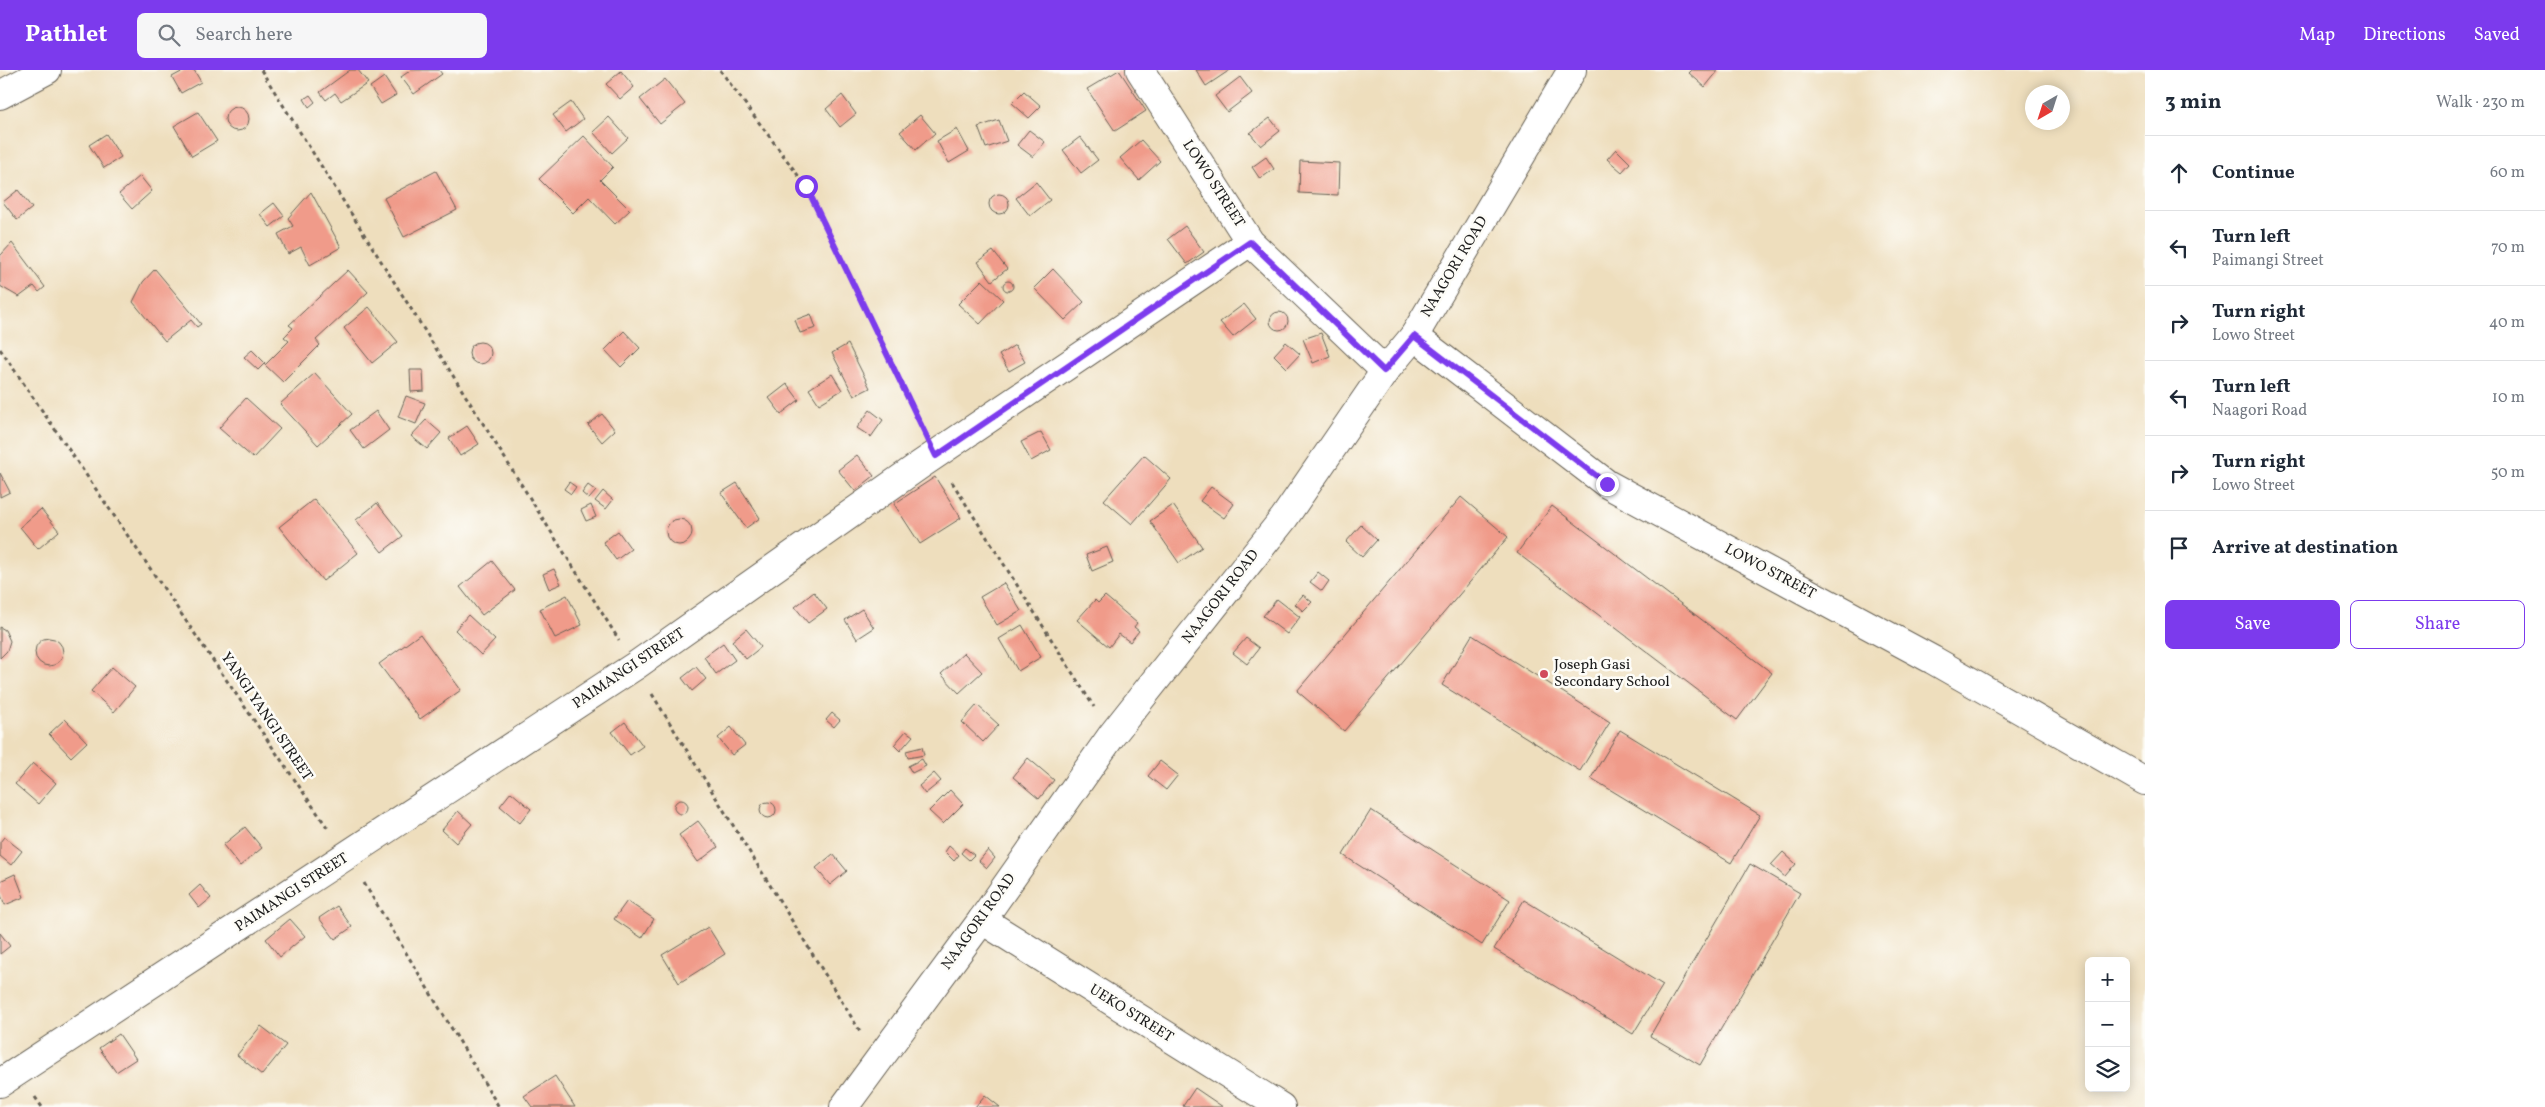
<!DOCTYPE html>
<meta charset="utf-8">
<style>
:root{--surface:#fff;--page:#f6f6f7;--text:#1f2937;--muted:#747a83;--line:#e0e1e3;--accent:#7c3aed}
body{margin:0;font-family:Vollkorn,serif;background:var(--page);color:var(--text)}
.controls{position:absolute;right:15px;bottom:15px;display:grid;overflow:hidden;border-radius:8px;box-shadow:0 2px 12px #0003}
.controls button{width:45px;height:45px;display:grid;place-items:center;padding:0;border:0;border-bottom:1px solid var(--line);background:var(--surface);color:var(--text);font:25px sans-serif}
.compass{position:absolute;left:2025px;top:15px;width:45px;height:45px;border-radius:50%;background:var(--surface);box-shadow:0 2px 12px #0003;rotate:219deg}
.stop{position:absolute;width:15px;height:15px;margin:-11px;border:4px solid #7c3aed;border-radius:50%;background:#fff}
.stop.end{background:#7c3aed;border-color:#fff;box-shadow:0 1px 5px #0008}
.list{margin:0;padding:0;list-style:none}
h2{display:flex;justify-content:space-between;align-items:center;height:65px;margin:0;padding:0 20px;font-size:21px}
h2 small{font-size:16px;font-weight:400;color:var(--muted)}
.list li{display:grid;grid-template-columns:32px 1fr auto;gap:15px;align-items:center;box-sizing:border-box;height:75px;padding:0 20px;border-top:1px solid var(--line)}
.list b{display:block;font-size:19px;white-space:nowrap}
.list p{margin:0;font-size:16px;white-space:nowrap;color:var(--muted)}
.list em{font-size:16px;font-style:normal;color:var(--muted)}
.actions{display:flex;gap:10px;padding:15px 20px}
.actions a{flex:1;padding:11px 0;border:1px solid var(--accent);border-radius:8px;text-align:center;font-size:18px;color:var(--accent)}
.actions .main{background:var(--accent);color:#fff}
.icon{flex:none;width:28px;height:28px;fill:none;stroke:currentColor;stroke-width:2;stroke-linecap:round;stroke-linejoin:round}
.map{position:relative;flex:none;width:2145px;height:1037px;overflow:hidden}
header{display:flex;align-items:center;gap:30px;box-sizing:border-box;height:70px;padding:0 25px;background:var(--accent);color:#fff}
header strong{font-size:24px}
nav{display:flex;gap:28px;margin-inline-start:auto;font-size:18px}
.search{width:350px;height:45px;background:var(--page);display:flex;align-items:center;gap:12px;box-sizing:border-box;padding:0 18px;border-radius:8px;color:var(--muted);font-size:19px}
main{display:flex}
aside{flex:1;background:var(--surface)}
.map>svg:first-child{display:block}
.building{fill:#f09b8a}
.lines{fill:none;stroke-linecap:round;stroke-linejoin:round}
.minor-casing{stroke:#666054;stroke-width:30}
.tertiary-casing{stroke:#666054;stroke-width:30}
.path{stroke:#666054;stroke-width:3;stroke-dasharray:4 4;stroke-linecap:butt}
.minor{stroke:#fff;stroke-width:28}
.tertiary{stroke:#fff;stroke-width:28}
.route{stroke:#7c3aed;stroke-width:6}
.poi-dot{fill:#d1495b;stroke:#fdfcf7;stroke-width:2}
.labels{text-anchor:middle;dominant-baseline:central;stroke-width:5;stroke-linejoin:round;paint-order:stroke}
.street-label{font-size:15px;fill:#1c1c1c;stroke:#fdfcf7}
.poi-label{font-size:15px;fill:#1c1c1c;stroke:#fdfcf7;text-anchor:start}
</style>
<header>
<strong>Pathlet</strong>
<div class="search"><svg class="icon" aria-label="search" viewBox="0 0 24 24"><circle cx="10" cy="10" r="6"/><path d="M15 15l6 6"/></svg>Search here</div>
<nav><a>Map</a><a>Directions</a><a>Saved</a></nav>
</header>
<main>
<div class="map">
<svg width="2145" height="1037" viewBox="0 0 2145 1037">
<rect width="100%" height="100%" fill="#fdfcf7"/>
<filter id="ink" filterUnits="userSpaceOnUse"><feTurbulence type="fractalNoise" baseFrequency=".02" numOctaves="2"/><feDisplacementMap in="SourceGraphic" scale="10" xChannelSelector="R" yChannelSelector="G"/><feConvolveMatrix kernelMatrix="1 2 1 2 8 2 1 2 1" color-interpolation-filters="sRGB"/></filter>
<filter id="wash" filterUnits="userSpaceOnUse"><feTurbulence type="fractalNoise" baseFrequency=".0096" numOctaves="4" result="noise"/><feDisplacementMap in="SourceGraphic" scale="20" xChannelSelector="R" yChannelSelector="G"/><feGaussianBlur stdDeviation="1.12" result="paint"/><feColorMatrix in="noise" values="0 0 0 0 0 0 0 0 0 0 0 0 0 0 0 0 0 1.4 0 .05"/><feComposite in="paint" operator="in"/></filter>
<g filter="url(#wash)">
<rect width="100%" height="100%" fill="#eedebd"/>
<g id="blocks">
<!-- building -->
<path class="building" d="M185 0H194L201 12 181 23 172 7Z
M350 0H358L368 13 341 31 335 23 326 30 320 22Z
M411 0H439L442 4 414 24 401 7Z
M1119 0 1146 41 1115 61 1087 19Z
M1196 0H1230L1206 16Z
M1692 0H1716L1718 1 1705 17 1689 3Z
M621 1 634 17 620 29 606 14Z
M384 7 396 25 381 34 370 17Z
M1240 7 1252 23 1227 42 1215 26Z
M665 9 685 34 660 54 640 29Z
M1024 21 1041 36 1029 48 1012 33Z
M310 25 315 32 309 37 304 29Z
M842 25 856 44 840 57 826 39Z
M571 32 583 49 566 62 553 45Z
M225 49a12 12 0 1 1 24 0a12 12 0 1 1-24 0Z
M198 42 217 71 192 86 174 56Z
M920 45 935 63 916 80 900 62Z
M609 47 628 68 612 83 593 62Z
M1270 48 1280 61 1261 76 1250 63Z
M999 50 1007 71 986 78 978 57Z
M957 59 969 81 949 93 937 71Z
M1029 60 1045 72 1033 87 1017 75Z
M106 64 121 87 104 98 89 75Z
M584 66 613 97 600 110 630 140 615 154 589 127 573 143 539 109Z
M1080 67 1098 90 1081 103 1063 80Z
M1141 70 1160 91 1139 110 1120 88Z
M1616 79 1630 93 1622 102 1607 89Z
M1266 87 1274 99 1260 109 1252 97Z
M1300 91 1339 93 1338 125 1299 123Z
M436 101 457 140 404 167 384 128Z
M140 106 152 121 132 139 119 124Z
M1036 112 1050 130 1030 146 1016 128Z
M18 120 32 138 17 150 3 132Z
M311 122 341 177 310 195 301 177 288 184 278 164 293 156 288 148Z
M989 134a10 10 0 1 1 20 0a10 10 0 1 1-20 0Z
M274 133 284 146 270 157 260 144Z
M1185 156 1204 182 1187 194 1168 169Z
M12 173 45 217 39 222 34 216 19 227 0 216V186Z
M993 181 1007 199 992 211 978 192Z
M155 199 201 254 197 257 191 250 165 271 133 232 143 212Z
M1053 199 1084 232 1065 250 1034 218Z
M348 200 368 222 316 270 320 275 283 312 265 295 289 271 284 267 293 258 289 255Z
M982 210 1003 230 980 254 958 234Z
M1003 216a5 5 0 1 1 10 0a5 5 0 1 1-10 0Z
M1244 234 1256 249 1233 267 1220 252Z
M369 237 398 272 372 293 344 258Z
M1270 251a9 9 0 1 1 18 0a9 9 0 1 1-18 0Z
M811 244 816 258 800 263 795 250Z
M624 261 640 278 621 297 605 280Z
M1321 263 1330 286 1313 293 1303 269Z
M1286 272 1300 284 1287 298 1274 285Z
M469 283a11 11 0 1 1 22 0a11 11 0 1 1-22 0Z
M848 274 870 318 854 326 832 283Z
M1015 275 1025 292 1009 301 999 285Z
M252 280 265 293 258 300 244 287Z
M410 300H423L424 321 411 322Z
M315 303 352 344 318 375 280 334Z
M832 304 842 320 819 334 809 319Z
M787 314 799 330 781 344 769 328Z
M406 326 425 333 416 354 398 347Z
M246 328 280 359 253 388 219 358Z
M870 340 883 350 871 367 857 358Z
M376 341 389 360 364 379 350 360Z
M602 344 615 360 602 372 588 355Z
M426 350 441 363 427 379 411 366Z
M467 356 479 374 460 386 449 368Z
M1041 362 1051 380 1031 391 1021 372Z
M857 385 874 406 855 421 838 400Z
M1144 385 1171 409 1132 454 1104 430Z
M0 403 10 422 0 427Z
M935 407 961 448 920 474 894 434Z
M569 412 576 417 571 424 564 419Z
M737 413 760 448 746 458 721 423Z
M588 415 596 421 589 429 582 423Z
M1211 417 1234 434 1224 448 1200 431Z
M603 421 613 430 606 439 595 431Z
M1461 427 1508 467 1344 661 1297 621Z
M314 429 358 483 323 511 279 457Z
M377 433 403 466 382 482 356 450Z
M591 435 596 447 586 451 581 440Z
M1173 435 1202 477 1179 493 1150 451Z
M1552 436 1772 603 1737 650 1517 483Z
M41 439 59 461 38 479 20 457Z
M666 462a13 13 0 1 1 26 0a13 13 0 1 1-26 0Z
M1361 455 1377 470 1362 487 1346 472Z
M618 461 631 479 616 490 603 472Z
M1107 477 1113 492 1092 501 1086 485Z
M492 491 515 520 482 545 460 517Z
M554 499 561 514 549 519 543 504Z
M1318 502 1329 511 1322 521 1310 512Z
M1004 513 1021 541 997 555 980 527Z
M814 522 827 539 808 553 795 537Z
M567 525 582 555 555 568 540 539Z
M1303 525 1312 532 1303 541 1295 534Z
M1105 526 1137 553 1134 557 1139 561 1130 572 1119 564 1109 577 1077 550 1095 530 1098 533Z
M1277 529 1300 547 1287 564 1263 546Z
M862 539 874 558 857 569 845 550Z
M468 545 495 570 481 585 455 560Z
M1022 555 1041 587 1018 601 999 569Z
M0 557 5 560 10 571 7 581 0 588Z
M746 559 761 577 746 589 732 571Z
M420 564 461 620 420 649 379 594Z
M1472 565 1610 652 1580 701 1442 615Z
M1246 568 1259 578 1247 594 1233 583Z
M35 582a14 14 0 1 1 28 0a14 14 0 1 1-28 0Z
M723 573 735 590 716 604 704 587Z
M964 583 982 602 959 623 941 604Z
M112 597 135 617 114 642 91 621Z
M696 597 706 609 692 621 682 608Z
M977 635 999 655 983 672 962 652Z
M832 643 840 650 834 657 826 650Z
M65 649 87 672 71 687 49 664Z
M625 652 643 676 630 685 612 662Z
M731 657 745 675 732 685 718 668Z
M1620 660 1760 745 1731 793 1591 708Z
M906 661 913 666 900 681 894 675Z
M922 677 924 685 908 688 906 681Z
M1028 688 1054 710 1039 729 1013 707Z
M922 689 926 696 912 703 908 696Z
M1160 691 1178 705 1166 720 1148 706Z
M33 693 56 713 38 734 15 714Z
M934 703 941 711 925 724 919 716Z
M950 720 963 734 943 754 929 741Z
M511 722 531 739 520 753 500 736Z
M674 737a7 7 0 1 1 14 0a7 7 0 1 1-14 0Z
M760 740a8 8 0 1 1 16 0a8 8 0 1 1-16 0Z
M1371 740 1510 830 1482 875 1343 785Z
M458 741 472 754 456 773 442 760Z
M698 751 718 777 698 792 679 765Z
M245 757 262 778 240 796 223 775Z
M4 767 22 781 11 795 0 786V772Z
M949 776 959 785 954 791 945 782Z
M965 778 974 785 969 790 961 783Z
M988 780 995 788 987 798 979 791Z
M1783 782 1796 794 1785 807 1771 795Z
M833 784 847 801 830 815 816 798Z
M1750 794 1800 823 1700 995 1650 966Z
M15 804 24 827 5 835 0 823V811Z
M200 815 211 828 199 838 189 825Z
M1524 830 1663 915 1633 964 1494 879Z
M627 831 654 849 642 868 614 849Z
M337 836 352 857 335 869 319 848Z
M290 849 305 866 280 887 266 869Z
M708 857 725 884 679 913 662 885Z
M0 863 10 876 0 884Z
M261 956 286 975 262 1005 237 985Z
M119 964 136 989 116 1002 99 978Z
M555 1006 575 1037H532L524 1026Z
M1195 1018 1223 1037H1185L1183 1036Z
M985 1025 1000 1037H975Z"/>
</g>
</g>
<g filter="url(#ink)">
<use href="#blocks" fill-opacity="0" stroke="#666054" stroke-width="1"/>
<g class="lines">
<defs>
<path id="minor" d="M1140 0 1250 172 1385 301
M0 25 47 0
M1414 266 1607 414 1933 590 2145 711
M982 850 1281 1037
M0 1013 635 596 920 395 1250 172"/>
<path id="tertiary" d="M844 1037 982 850 1112 665 1284 448 1385 301 1414 266 1572 0"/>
</defs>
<!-- minor casing -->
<use href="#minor" class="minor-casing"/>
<!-- tertiary casing -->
<use href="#tertiary" class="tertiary-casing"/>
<!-- path -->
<path class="path" d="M261 0 619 570
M720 0 806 116 922 356
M0 279 329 760
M952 412 1094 637
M652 624 860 961
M364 813 499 1037
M35 1027 42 1037"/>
<!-- minor -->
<use href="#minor" class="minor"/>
<!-- tertiary -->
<use href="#tertiary" class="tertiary"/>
</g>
</g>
<g class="lines" filter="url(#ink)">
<!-- route -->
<path class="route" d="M806 116 936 386 1250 172 1384 301 1414 266 1607 414"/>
</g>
<!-- markers -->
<circle class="poi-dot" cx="1544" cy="604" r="5"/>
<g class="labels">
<!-- street labels -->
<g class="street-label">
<text transform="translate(1213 114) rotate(57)">LOWO STREET</text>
<text transform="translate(1455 197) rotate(-59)">NAAGORI ROAD</text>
<text transform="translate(1770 502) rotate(28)">LOWO STREET</text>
<text transform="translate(1221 527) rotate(-52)">NAAGORI ROAD</text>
<text transform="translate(629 599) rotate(-34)">PAIMANGI STREET</text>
<text transform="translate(266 647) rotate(56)">YANGI YANGI STREET</text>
<text transform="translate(292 823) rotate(-33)">PAIMANGI STREET</text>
<text transform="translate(979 852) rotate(-54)">NAAGORI ROAD</text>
<text transform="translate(1131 944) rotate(32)">UEKO STREET</text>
</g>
<!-- poi labels -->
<g class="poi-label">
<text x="1554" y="595">Joseph Gasi<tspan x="1554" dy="17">Secondary School</tspan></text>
</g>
</g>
</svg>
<div class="controls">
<button>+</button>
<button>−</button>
<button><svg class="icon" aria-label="layers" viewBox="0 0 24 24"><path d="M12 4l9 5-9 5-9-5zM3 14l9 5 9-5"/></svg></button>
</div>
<svg class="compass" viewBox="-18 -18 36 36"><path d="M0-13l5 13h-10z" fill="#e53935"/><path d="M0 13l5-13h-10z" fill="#747a83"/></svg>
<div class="stop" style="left:806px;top:116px"></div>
<div class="stop end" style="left:1607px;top:414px"></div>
</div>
<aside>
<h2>3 min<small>Walk · 230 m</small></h2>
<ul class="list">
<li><svg class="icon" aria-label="ahead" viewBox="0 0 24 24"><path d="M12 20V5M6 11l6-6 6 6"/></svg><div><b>Continue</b></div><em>60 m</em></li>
<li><svg class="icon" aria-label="left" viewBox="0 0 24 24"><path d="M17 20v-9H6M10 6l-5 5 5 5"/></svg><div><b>Turn left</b><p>Paimangi Street</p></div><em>70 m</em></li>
<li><svg class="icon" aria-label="right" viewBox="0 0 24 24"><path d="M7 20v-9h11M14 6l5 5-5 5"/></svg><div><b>Turn right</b><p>Lowo Street</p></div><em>40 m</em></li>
<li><svg class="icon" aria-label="left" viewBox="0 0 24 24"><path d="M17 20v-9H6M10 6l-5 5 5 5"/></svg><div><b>Turn left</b><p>Naagori Road</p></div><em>10 m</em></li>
<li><svg class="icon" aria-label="right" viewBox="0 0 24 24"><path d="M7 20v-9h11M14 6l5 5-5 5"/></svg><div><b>Turn right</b><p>Lowo Street</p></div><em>50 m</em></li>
<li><svg class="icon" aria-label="arrive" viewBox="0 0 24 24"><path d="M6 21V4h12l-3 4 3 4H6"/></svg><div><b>Arrive at destination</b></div></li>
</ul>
<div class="actions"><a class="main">Save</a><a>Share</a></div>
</aside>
</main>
